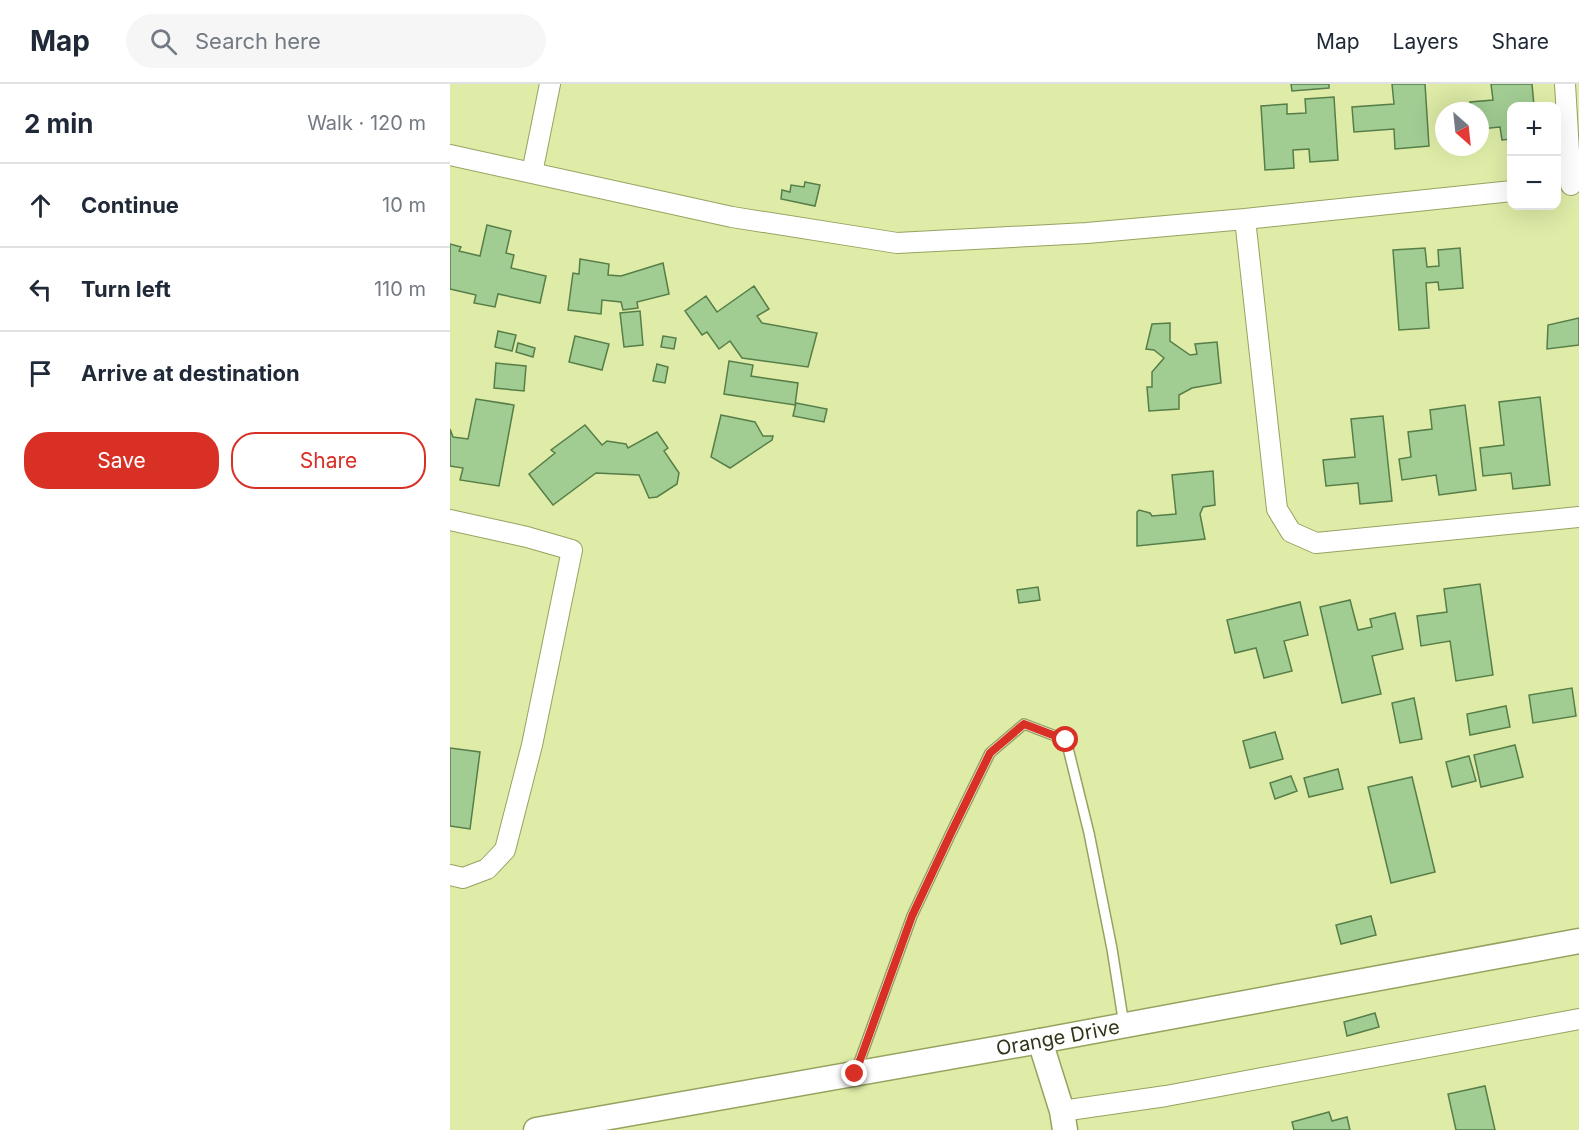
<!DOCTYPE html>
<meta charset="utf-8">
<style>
:root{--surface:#fff;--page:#f6f6f7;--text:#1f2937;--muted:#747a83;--line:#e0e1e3;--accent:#d93025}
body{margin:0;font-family:Inter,sans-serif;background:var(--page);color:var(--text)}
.controls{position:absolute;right:18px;top:18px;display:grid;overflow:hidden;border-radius:12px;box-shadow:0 6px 24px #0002}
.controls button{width:54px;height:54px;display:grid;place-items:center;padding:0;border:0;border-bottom:2px solid var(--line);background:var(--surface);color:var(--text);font:30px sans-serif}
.compass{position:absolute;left:985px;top:18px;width:54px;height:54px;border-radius:50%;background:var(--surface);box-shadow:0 6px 24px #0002;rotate:153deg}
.stop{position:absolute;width:18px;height:18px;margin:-14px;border:4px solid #d93025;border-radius:50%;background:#fff}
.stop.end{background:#d93025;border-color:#fff;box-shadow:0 2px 6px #0008}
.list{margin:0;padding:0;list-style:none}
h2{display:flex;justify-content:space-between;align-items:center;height:78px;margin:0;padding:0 24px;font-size:26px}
h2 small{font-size:20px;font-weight:400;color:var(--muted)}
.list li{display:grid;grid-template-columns:39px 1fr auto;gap:18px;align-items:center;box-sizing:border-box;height:84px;padding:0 24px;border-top:2px solid var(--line)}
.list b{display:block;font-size:22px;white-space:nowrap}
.list em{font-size:20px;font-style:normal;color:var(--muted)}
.actions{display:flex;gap:12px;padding:18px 24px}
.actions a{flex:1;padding:14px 0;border:2px solid var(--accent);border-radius:24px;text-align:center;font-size:21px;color:var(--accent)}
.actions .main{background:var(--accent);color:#fff}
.icon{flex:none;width:33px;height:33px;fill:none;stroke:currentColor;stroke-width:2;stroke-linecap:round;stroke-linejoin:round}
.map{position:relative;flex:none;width:1129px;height:1046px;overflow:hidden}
header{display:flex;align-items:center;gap:36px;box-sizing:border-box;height:84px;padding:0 30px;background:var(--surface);border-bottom:2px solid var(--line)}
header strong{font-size:28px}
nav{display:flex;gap:33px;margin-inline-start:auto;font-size:21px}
.search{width:420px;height:54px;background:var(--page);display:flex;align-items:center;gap:15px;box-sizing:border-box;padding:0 21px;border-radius:33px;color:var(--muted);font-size:22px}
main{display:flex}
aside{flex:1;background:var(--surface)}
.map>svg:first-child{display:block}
.building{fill:#a1cc92;stroke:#577e48;stroke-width:1.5}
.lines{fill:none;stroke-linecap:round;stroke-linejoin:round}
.service-casing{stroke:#96a360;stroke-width:12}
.minor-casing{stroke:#96a360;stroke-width:22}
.tertiary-casing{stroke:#96a360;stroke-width:27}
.service{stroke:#fff;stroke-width:9}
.minor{stroke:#fff;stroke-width:20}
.tertiary{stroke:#fff;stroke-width:24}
.route{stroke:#d93025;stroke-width:8}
.labels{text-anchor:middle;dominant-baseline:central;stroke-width:5;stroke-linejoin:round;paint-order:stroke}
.street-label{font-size:20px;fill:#303519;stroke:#ebfab3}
</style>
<header>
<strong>Map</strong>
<div class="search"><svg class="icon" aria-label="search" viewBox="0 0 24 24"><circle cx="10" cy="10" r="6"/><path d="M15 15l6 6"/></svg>Search here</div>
<nav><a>Map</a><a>Layers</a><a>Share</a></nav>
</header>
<main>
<aside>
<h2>2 min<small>Walk · 120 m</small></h2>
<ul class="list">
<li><svg class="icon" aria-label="ahead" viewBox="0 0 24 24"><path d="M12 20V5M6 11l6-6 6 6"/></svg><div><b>Continue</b></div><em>10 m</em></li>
<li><svg class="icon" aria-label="left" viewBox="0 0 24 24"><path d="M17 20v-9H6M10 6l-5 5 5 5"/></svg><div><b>Turn left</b></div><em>110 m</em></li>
<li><svg class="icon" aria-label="arrive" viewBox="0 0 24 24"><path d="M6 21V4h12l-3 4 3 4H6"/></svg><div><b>Arrive at destination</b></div></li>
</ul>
<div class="actions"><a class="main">Save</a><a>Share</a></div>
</aside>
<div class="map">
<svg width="1129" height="1046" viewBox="0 0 1129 1046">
<rect width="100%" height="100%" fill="#deeca7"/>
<!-- building -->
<path class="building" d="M841 0H879V4L842 7Z
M942 0H975L979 62 945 65 944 45 904 48 902 23 944 20Z
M1041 0H1082L1084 22H1062V55L1052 56 1050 43 1030 45V27H1021L1020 18 1043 16Z
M884 13 888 76 860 78 859 65 843 66 844 84 815 86 811 22 837 20V30L856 29 855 15Z
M355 98 370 101 365 122 331 115 332 106 340 108 341 101 354 103Z
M37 141 61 147 56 169 64 171 61 184 96 192 90 219 48 210 45 223 24 219 26 211 0 205V160L11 163 9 167 30 172Z
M975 164 977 183 989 182 988 166 1010 164 1013 204 989 206 988 198 976 199 979 244 949 246 943 166Z
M130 175 159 180 158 191 171 192 213 179 219 210 187 218 188 224 173 226 171 218 152 216 151 230 118 226 123 189 129 190Z
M304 202 319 225 307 232 312 239 367 249 358 283 292 274 280 257 269 265 257 248 252 251 235 227 256 212 267 228Z
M190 227 193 261 174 263 170 229Z
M1129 234V261L1097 265 1098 241Z
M720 239V257L740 271 747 270 745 260 767 258 771 299 742 304 729 311V325L699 327 697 303H702V288L714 274 704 266 696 265 702 240Z
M48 247 66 251 62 267 45 263Z
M125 252 159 260 152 286 119 278Z
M213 252 226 254 224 265 211 263Z
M68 259 85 264 83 273 66 268Z
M279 277 303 281 301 292 348 299 345 321 274 310Z
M46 279 76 282 74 307 44 304Z
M207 280 218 283 215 299 203 297Z
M1090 313 1100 401 1063 405 1061 389 1033 392 1030 364 1054 361 1049 318Z
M26 315 64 321 49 402 10 396 13 384 0 382V345L3 353 18 355Z
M346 319 377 325 374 338 343 332Z
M1015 321 1026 406 989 411 986 391 952 396 949 375 961 373 958 348 982 345 980 326Z
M271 331 305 338 313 352H323L322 356 280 384 261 373Z
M933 332 942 417 910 420 908 399 876 402 873 376 905 373 901 335Z
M135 341 152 361 157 357 176 360 178 364 207 348 218 364 214 367 229 389 227 400 207 413 199 414 189 391 146 389 103 421 79 390 105 369 101 366Z
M763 387 765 421 753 423 750 430 755 455 687 462V428L689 426 700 429 702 432 726 430 722 391Z
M1030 500 1043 591 1006 597 1000 557 971 562 967 532 997 528 994 505Z
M588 503 590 516 569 519 567 506Z
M900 516 908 546 922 543 920 535 945 529 953 565 922 572 931 610 892 619 870 523Z
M850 518 858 551 834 557 842 587 814 594 806 564 785 569 777 536Z
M1122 604 1126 632 1083 639 1079 611Z
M964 614 972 655 950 659 942 619Z
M1056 622 1060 643 1020 651 1017 630Z
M825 648 833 675 800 684 793 657Z
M1065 661 1073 693 1031 703 1024 671Z
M0 664 30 668 20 745 0 742Z
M1019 672 1026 697 1002 703 996 678Z
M888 685 893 705 859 713 854 694Z
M841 692 847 707 825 715 820 699Z
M962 693 985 788 941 799 918 703Z
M921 832 926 851 891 860 886 841Z
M925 929 929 943 897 952 894 938Z
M1035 1002 1045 1046H1006L998 1010Z
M879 1028 882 1037 897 1033 900 1046H844L842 1038Z"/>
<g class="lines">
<defs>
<path id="service" d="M406 987 462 832 501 749 540 669 574 640 616 656 639 749 662 865 674 941"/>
<path id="minor" d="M1115 0 1121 101
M0 71 282 133 447 159 637 149 795 135 1062 107
M82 89 100 0
M795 135 827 425 841 448 866 459 1129 433
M0 436 77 453 122 466 82 661 55 766 37 785 13 794 0 791
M612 1027 716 1012 1129 935"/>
<g id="tertiary">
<path d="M590 957 612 1027 615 1046"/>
<path id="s1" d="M86 1046 590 957 1129 857"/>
</g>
</defs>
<!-- service casing -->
<use href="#service" class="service-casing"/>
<!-- minor casing -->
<use href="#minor" class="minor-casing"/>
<!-- tertiary casing -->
<use href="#tertiary" class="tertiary-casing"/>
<!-- service -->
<use href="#service" class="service"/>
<!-- minor -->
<use href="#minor" class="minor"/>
<!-- tertiary -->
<use href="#tertiary" class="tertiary"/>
</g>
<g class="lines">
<!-- route -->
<path class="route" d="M405 990 462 832 501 749 540 669 574 640 616 656"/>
</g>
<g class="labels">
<!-- street labels -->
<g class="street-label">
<text stroke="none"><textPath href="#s1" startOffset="530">Orange Drive</textPath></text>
</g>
</g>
</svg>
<div class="controls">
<button>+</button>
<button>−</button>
</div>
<svg class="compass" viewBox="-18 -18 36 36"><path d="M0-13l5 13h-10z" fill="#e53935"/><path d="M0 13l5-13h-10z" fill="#747a83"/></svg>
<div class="stop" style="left:616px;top:656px"></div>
<div class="stop end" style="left:405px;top:990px"></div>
</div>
</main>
